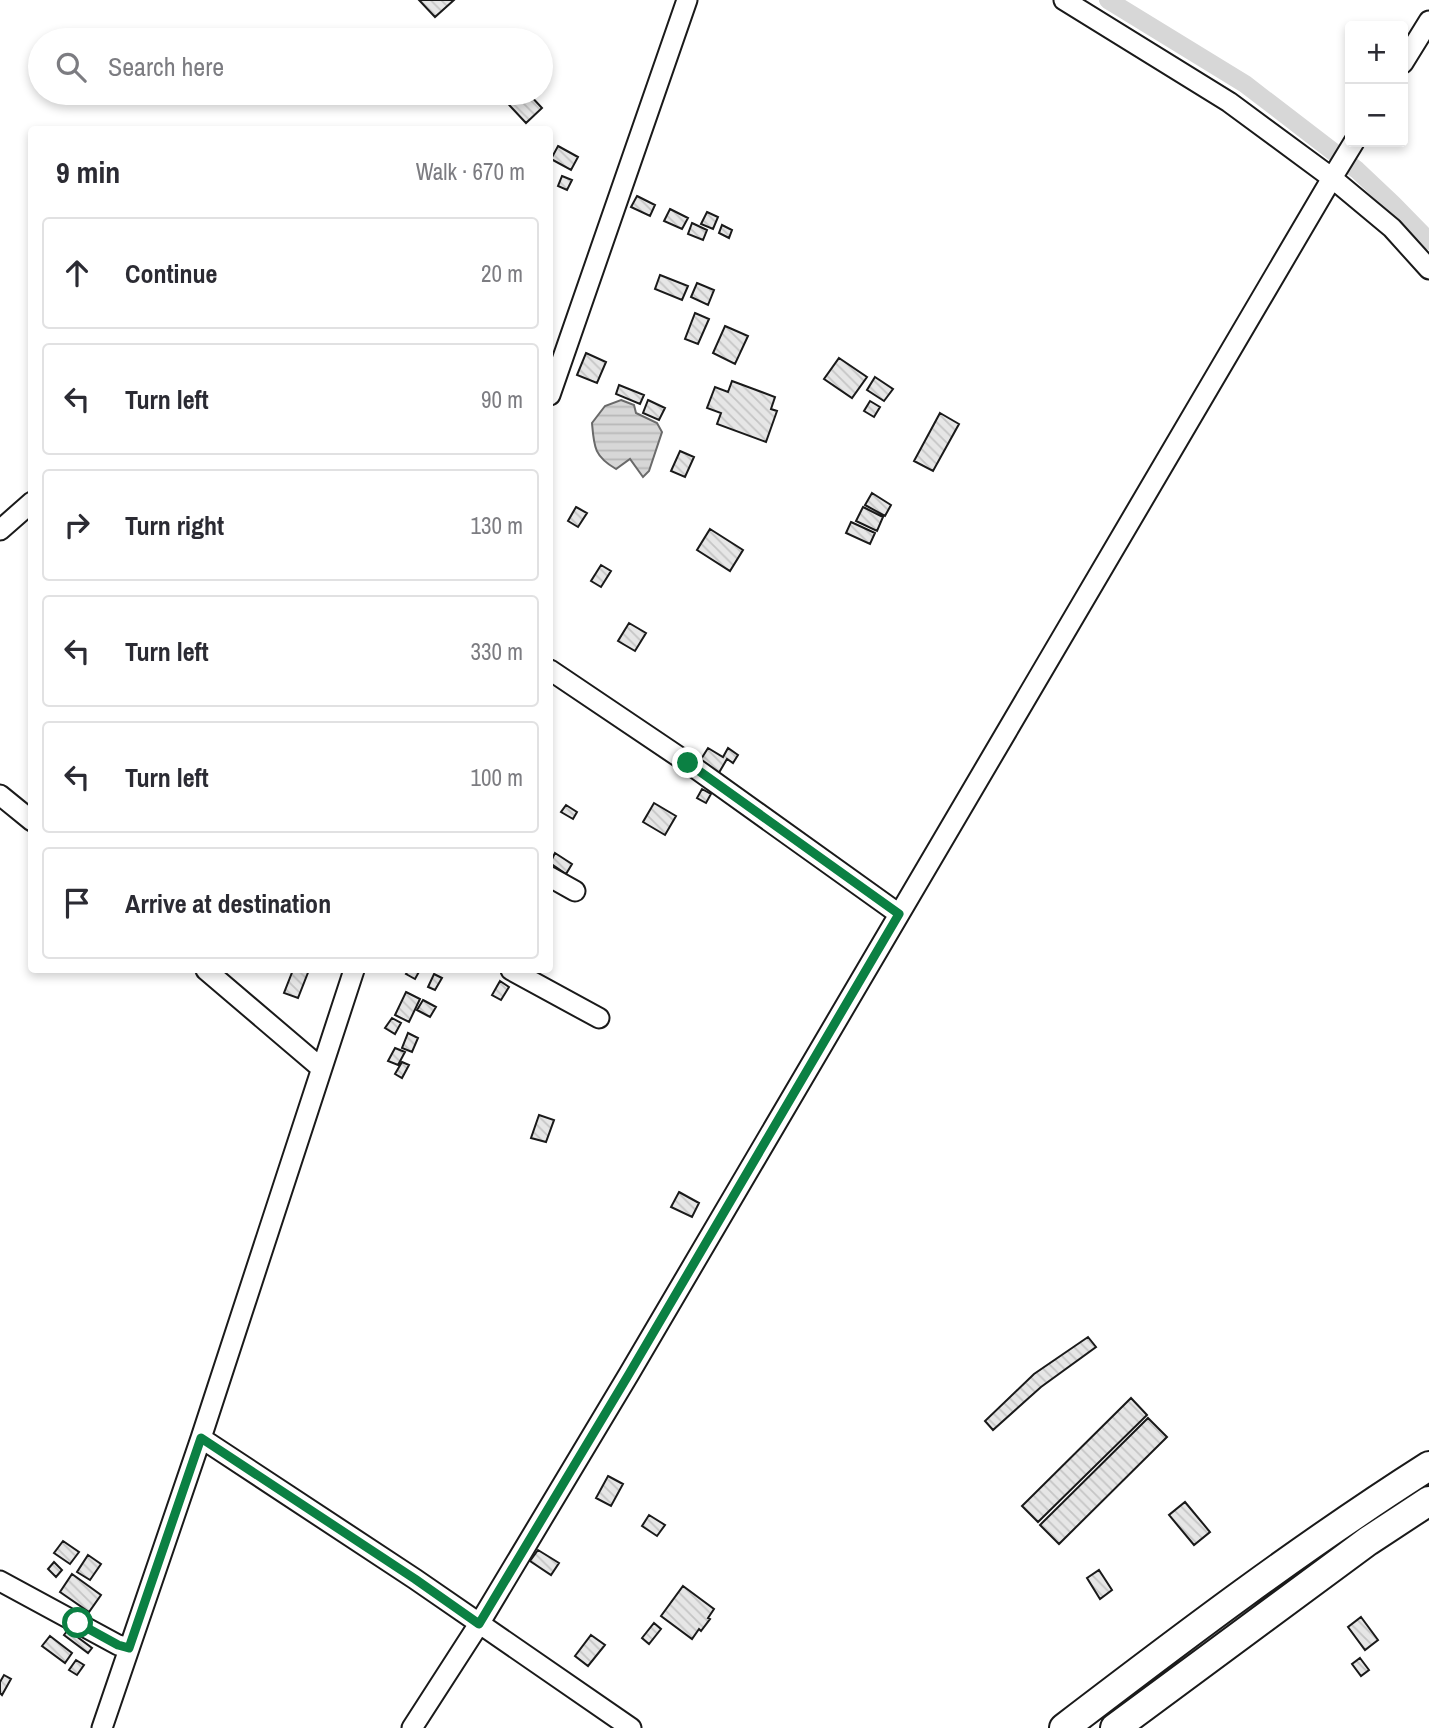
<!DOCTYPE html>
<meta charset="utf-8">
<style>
:root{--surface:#fff;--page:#f7f7f7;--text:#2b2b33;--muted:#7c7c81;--line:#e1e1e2}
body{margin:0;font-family:"Archivo Narrow",sans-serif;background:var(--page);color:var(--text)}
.controls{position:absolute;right:21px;top:21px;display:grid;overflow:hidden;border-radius:7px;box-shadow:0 4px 10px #0003}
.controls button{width:63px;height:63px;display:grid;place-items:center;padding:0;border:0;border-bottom:2px solid var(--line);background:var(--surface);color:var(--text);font:35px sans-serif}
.stop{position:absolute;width:21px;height:21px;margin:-16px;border:5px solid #0b8043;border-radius:50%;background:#fff}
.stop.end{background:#0b8043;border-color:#fff;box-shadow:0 2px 7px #0008}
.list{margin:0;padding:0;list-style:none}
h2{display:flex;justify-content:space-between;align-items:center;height:91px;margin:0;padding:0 28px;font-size:30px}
h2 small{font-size:23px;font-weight:400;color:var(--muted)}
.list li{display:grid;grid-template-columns:46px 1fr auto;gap:21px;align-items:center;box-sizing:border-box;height:112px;margin:0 14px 14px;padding:0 14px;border:2px solid var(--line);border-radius:7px}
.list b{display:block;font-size:26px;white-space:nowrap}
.list em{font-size:23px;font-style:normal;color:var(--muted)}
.icon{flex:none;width:38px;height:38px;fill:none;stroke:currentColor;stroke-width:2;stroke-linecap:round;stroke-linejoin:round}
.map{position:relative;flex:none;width:1429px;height:1728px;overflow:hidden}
.search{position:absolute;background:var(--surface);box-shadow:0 4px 10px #0003;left:28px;top:28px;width:525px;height:77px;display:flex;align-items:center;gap:18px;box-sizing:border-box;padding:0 24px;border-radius:38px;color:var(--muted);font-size:26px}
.panel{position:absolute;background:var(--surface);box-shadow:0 4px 10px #0003;left:28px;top:126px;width:525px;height:847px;border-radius:7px}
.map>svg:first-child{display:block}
.water{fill:url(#water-rules);stroke:#6a6a6a;stroke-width:2}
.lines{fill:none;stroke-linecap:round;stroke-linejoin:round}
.canal{stroke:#d7d7d7;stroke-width:18}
.building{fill:url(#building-back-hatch);stroke:#1a1a1a;stroke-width:2}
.minor-casing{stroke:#1a1a1a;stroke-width:23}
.highway-casing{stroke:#1a1a1a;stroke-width:32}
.minor{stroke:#fff;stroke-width:19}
.highway{stroke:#fff;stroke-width:28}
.route{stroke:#0b8043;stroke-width:9}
</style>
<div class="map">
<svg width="1429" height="1728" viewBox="0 0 1429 1728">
<defs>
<pattern id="water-rules" width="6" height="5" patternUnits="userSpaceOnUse" patternTransform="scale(1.75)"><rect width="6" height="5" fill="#d7d7d7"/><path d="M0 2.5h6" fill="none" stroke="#b8b8b8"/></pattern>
<pattern id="building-back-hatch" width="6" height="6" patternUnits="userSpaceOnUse" patternTransform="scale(1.75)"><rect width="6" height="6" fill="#e6e6e6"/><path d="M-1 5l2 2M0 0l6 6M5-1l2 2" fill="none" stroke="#c5c5c5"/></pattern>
</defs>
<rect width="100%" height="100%" fill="#fff"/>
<!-- water -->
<path class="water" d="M621 400 634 405 636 413 657 423 662 432 649 471 643 477 630 459 616 469C594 456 594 447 592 423L605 406Z"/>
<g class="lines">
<!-- canal -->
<path class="canal" d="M1108 0 1245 84 1357 170 1393 204 1429 241"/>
</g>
<!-- building -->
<path class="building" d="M419 0H454L435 17Z
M501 93H528L542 108 526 123 499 94Z
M558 146 578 157 571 170 551 159Z
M562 176 572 180 567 190 558 186Z
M637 196 655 205 650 216 631 207Z
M670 209 688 218 682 229 664 221Z
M707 212 718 217 713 229 701 224Z
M692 223 707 230 703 240 688 234Z
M722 225 732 230 729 238 719 233Z
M660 275 688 286 682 300 655 289Z
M697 283 714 290 708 305 691 297Z
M695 313 709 319 698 344 685 339Z
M725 326 748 336 735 364 713 353Z
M586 353 606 362 597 383 577 375Z
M839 358 867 377 852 398 824 379Z
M875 377 893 389 884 401 867 390Z
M732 381 775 397 771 409 777 411 766 442 717 424 721 413 707 408 715 387 728 392Z
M619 385 644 395 640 404 616 394Z
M648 400 665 408 659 420 643 413Z
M870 401 880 407 874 417 864 411Z
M940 413 959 424 933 471 914 461Z
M680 451 694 457 685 477 671 471Z
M872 493 891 505 885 516 865 505Z
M576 507 587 513 578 527 568 521Z
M863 507 883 517 877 531 856 521Z
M851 522 875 533 870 544 846 533Z
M710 529 743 550 730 571 697 550Z
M601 565 611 571 601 587 591 581Z
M629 623 646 633 635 651 618 641Z
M708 748 723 757 728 748 738 755 733 763 727 759 717 776 698 764Z
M702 789 711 794 706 803 697 798Z
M654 803 676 816 665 835 643 822Z
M566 805 577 812 573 819 561 812Z
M555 853 572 864 566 874 550 863Z
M293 970H309L298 998 284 993Z
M409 970H420L415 979 406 974Z
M434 974 442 978 435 990 428 987Z
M500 981 509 987 501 1000 492 995Z
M406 992 420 999 409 1022 395 1015Z
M423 1000 436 1007 430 1017 417 1010Z
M392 1018 401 1023 395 1034 385 1028Z
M408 1033 418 1038 412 1052 402 1048Z
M395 1048 405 1052 398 1065 388 1061Z
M402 1062 409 1065 402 1078 395 1074Z
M539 1115 554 1120 546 1142 531 1138Z
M679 1192 699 1203 692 1217 671 1207Z
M1088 1337 1096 1347 1041 1387 993 1430 985 1421 1034 1374Z
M1131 1398 1147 1415 1038 1522 1022 1506Z
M1148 1418 1167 1437 1059 1544 1040 1525Z
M608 1476 623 1484 611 1506 596 1498Z
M1185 1502 1210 1532 1194 1545 1169 1515Z
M649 1515 665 1525 657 1536 642 1526Z
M63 1541 79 1552 70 1564 54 1553Z
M538 1550 559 1563 551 1575 530 1561Z
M88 1555 101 1564 90 1580 77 1572Z
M54 1562 62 1570 56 1577 48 1569Z
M1099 1570 1112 1590 1100 1599 1087 1578Z
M72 1574 101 1595 89 1612 60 1592Z
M683 1586 714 1609 708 1618 710 1619 701 1631 699 1629 692 1639 661 1616Z
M1361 1617 1378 1640 1365 1650 1348 1627Z
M654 1623 661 1629 649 1644 642 1638Z
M68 1630 92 1648 88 1653 64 1635Z
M591 1635 605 1645 588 1666 575 1656Z
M50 1636 72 1653 65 1663 42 1646Z
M1360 1658 1369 1670 1361 1676 1352 1664Z
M76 1660 84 1665 77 1675 69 1670Z
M4 1675 11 1679 2 1695 0 1693V1682Z"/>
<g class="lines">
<defs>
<path id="minor" d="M1064 0 1229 102 1332 178 1392 228 1429 269
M1403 63 1429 21
M550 395 687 0
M0 530 32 502
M550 670 688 763 899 914
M0 795 32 821
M550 877 575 891
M206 970 321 1068
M511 970 599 1018
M201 1438 415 1579 631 1728
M0 1581 118 1645 129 1648
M102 1728 201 1438 354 970
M412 1728 479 1624 629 1374 1332 178 1354 142"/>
<path id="highway" d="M1064 1728C1183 1637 1303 1546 1429 1466
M1115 1728 1368 1541 1429 1501"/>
</defs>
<!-- minor casing -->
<use href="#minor" class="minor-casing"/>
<!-- highway casing -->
<use href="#highway" class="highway-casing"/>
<!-- minor -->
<use href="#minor" class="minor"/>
<!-- highway -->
<use href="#highway" class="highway"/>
</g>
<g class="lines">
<!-- route -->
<path class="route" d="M78 1623 118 1645 129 1648 201 1438 415 1579 479 1624 629 1374 899 914 688 763"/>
</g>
</svg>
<div class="controls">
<button>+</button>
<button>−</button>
</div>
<div class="stop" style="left:78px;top:1623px"></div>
<div class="stop end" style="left:688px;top:763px"></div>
<div class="search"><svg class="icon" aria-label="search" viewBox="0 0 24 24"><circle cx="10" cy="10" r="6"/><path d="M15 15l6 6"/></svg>Search here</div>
<section class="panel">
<h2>9 min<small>Walk · 670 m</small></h2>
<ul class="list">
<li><svg class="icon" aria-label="ahead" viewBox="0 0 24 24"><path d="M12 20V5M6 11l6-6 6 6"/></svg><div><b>Continue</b></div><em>20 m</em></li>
<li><svg class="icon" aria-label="left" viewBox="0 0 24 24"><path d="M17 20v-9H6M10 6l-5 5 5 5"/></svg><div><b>Turn left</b></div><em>90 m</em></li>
<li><svg class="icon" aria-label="right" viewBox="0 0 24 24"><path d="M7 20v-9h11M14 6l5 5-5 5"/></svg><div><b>Turn right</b></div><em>130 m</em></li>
<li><svg class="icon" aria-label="left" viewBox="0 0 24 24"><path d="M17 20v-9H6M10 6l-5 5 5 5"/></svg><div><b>Turn left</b></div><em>330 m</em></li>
<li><svg class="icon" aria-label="left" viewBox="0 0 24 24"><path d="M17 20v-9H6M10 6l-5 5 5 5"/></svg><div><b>Turn left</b></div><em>100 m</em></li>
<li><svg class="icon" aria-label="arrive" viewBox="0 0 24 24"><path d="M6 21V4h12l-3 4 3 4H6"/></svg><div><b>Arrive at destination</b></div></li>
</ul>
</section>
</div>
